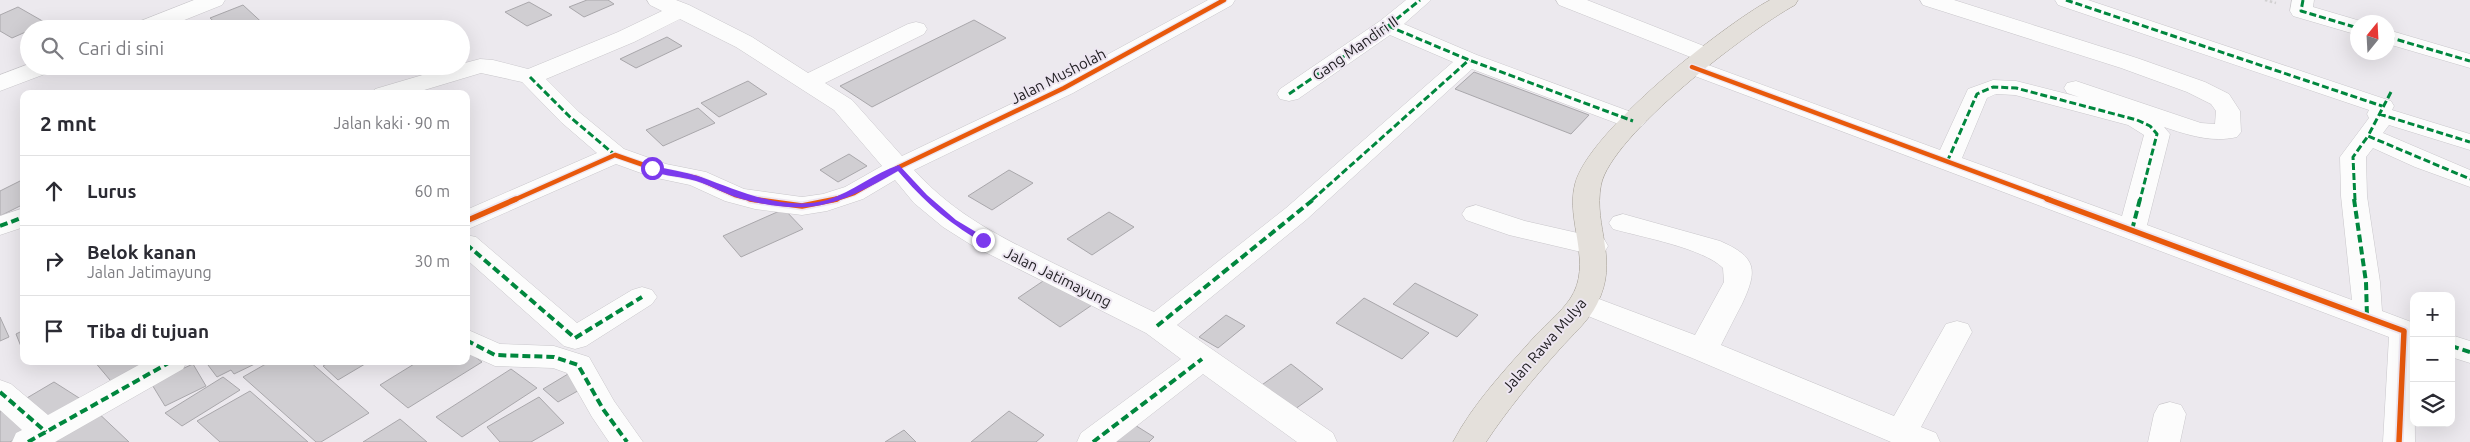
<!DOCTYPE html>
<html lang="id">
<meta charset="utf-8">
<style>
:root{--surface:#fff;--page:#f7f7f7;--text:#2b2b33;--muted:#7c7c81;--line:#e1e1e2}
body{margin:0;font-family:Ubuntu,sans-serif;background:var(--page);color:var(--text)}
.controls{position:absolute;right:15px;bottom:15px;display:grid;overflow:hidden;border-radius:10px;box-shadow:0 5px 20px #0002}
.controls button{width:45px;height:45px;display:grid;place-items:center;padding:0;border:0;border-bottom:1px solid var(--line);background:var(--surface);color:var(--text);font:25px sans-serif}
.compass{position:absolute;left:2350px;top:15px;width:45px;height:45px;border-radius:50%;background:var(--surface);box-shadow:0 5px 20px #0002;rotate:18deg}
.stop{position:absolute;width:15px;height:15px;margin:-11px;border:4px solid #7c3aed;border-radius:50%;background:#fff}
.stop.end{background:#7c3aed;border-color:#fff;box-shadow:0 1px 5px #0008}
.list{margin:0;padding:0;list-style:none}
h2{display:flex;justify-content:space-between;align-items:center;height:65px;margin:0;padding:0 20px;font-size:21px}
h2 small{font-size:16px;font-weight:400;color:var(--muted)}
.list li{display:grid;grid-template-columns:32px 1fr auto;gap:15px;align-items:center;box-sizing:border-box;height:70px;padding:0 20px;border-top:1px solid var(--line)}
.list b{display:block;font-size:19px;white-space:nowrap}
.list p{margin:0;font-size:16px;white-space:nowrap;color:var(--muted)}
.list em{font-size:16px;font-style:normal;color:var(--muted)}
.icon{flex:none;width:28px;height:28px;fill:none;stroke:currentColor;stroke-width:2;stroke-linecap:round;stroke-linejoin:round}
.map{position:relative;flex:none;width:2470px;height:442px;overflow:hidden}
.search{position:absolute;background:var(--surface);box-shadow:0 5px 20px #0002;left:20px;top:20px;width:450px;height:55px;display:flex;align-items:center;gap:12px;box-sizing:border-box;padding:0 18px;border-radius:28px;color:var(--muted);font-size:19px}
.panel{position:absolute;background:var(--surface);box-shadow:0 5px 20px #0002;left:20px;top:90px;width:450px;height:275px;border-radius:10px}
.map>svg:first-child{display:block}
.building{fill:#d0ced2;stroke:#a9a7ab}
.lines{fill:none;stroke-linecap:round;stroke-linejoin:round}
.minor-casing{stroke:#c9c7cb;stroke-width:1}
.major-casing{stroke:#a29c93;stroke-width:1}
.path{stroke:#d1d0d1;stroke-width:2.5;stroke-dasharray:2.5 2.5;stroke-linecap:butt}
.minor{fill:#fcfcfc;fill-rule:evenodd}
.major{fill:#e4e0db;fill-rule:evenodd}
.quiet-far1{stroke:#00873e;stroke-width:3;stroke-dasharray:7 3;stroke-linecap:butt}
.quiet{stroke:#00873e;stroke-width:4;stroke-dasharray:8 4;stroke-linecap:butt}
.cycleway-far1-casing{stroke:#ede6f1;stroke-width:7}
.cycleway-casing{stroke:#ede6f1;stroke-width:9}
.cycleway-far1{stroke:#e8590c;stroke-width:4.5}
.cycleway{stroke:#e8590c;stroke-width:5.5}
.route{fill:#7c3aed}
.labels{text-anchor:middle;dominant-baseline:central;stroke-width:4;stroke-linejoin:round;paint-order:stroke}
.street-label{font-size:15px;fill:#232125;stroke:#ede6f1}
</style>
<div class="map">
<svg width="2470" height="442" viewBox="0 0 2470 442">
<rect width="100%" height="100%" fill="#ece9ee"/>
<!-- building -->
<path class="building" d="M587 0H608L614 4 584 17 569 7Z
M529 2 552 15 527 26 505 12Z
M243 5 269 29H222L210 18Z
M18 7 46 23 12 38 0 31V15Z
M974 20 1006 38 872 107 840 86Z
M667 37 682 46 636 68 620 59Z
M1474 72 1589 115 1571 134 1455 89Z
M748 81 767 94 719 117 701 103Z
M698 108 715 123 663 146 646 130Z
M849 154 867 166 838 182 820 170Z
M1009 170 1033 183 992 210 968 196Z
M24 179V204L0 216V191Z
M784 209 803 229 741 257 723 236Z
M1109 212 1134 227 1092 255 1067 239Z
M1049 277 1092 305 1060 327 1018 298Z
M1415 283 1478 315 1457 337 1393 304Z
M1364 298 1429 333 1402 359 1336 323Z
M1226 315 1245 326 1218 348 1199 337Z
M0 317 9 337 0 341Z
M24 330V354L16 334Z
M466 350 482 362 408 408 380 385 419 361H466Z
M94 361H142L149 369 115 386Z
M205 361H261L234 374 231 370 217 377Z
M271 361H309L369 413 321 442H316L243 377Z
M332 361H370L338 380 323 366Z
M193 364 206 386 165 406 151 383Z
M1291 364 1323 389 1291 412 1259 387Z
M511 369 537 388 462 437 436 417Z
M568 374 583 388 558 402 543 389Z
M223 377 240 390 182 426 165 413Z
M54 382 87 403 48 427 15 405Z
M250 391 308 442H220L197 421Z
M539 397 564 423 531 442H500L487 427Z
M7 408 35 427 10 442H0V412Z
M94 409 129 442H34Z
M1009 411 1044 435 1036 442H971Z
M400 419 427 442H363Z
M1130 422 1154 437 1149 442H1106Z
M904 430 916 442H885Z"/>
<g class="lines">
<defs>
<path id="minor" d="M194 0H225L222 5 162 29H130L133 24Z
M647 0H676L689 5 752 37 808 73 908 24 916 22 924 24 927 29 924 34 825 83 852 100 902 156 1055 83 1208 0H1235L1232 5 1073 93 914 170C956 216 1001 237 1055 264 1088 280 1121 296 1154 312L1286 208 1453 62 1390 35 1298 99 1289 101 1280 99 1277 94 1280 89 1380 21 1406 0H1431L1404 24 1477 55 1642 116 1646 121 1642 126 1633 129 1624 126 1472 69 1306 220 1177 325 1333 433 1337 442H1297L1203 374 1116 442H1077L1081 433 1181 359 1146 333 973 246 943 227 914 203 895 180 863 199 827 211 802 215 755 209 725 201 690 185 652 177 616 164 466 230V210L597 153 561 122 522 82 481 73 411 94H372L375 89 453 66H461V64L480 59 493 60 528 69 618 32 662 11 650 5ZM680 19 736 47 834 110 882 166 845 187 823 194 802 197 744 189 706 172 666 164 624 149 579 112 546 79 634 42Z
M1556 0H1587L1714 50 1718 55 1714 60 1706 62 1698 60 1559 5Z
M1920 0H1954L2137 58 2205 82 2229 94 2240 111 2241 132 2237 137C2212 143 2188 135 2164 127L2170 134 2147 225 2352 300 2341 196 2340 157 2369 118 2367 114 2369 110 2058 5 2055 0H2088L2391 101 2394 106 2392 110 2470 134V150L2389 125 2383 133 2470 170V187L2415 167 2373 148 2366 157 2367 196 2380 282 2382 311 2414 323 2415 442H2383L2389 337 1684 72 1680 67 1684 62 1692 60 1700 62 1940 150 1968 89 1993 80 2016 81 2079 97 2067 93 2064 88 2067 83 2076 81 2201 123 2215 124 2216 111 2211 104 2187 92 2121 68 1923 5ZM1996 94 2015 95 2128 125 2144 135 2122 216 1962 158 1987 98Z
M2292 0H2314L2313 7 2364 22H2358V35L2293 16 2290 11Z
M2388 30 2470 54V68L2388 44Z
M29 64V66H57L53 71 0 91V75Z
M1476 205 1525 221 1604 239 1608 246 1604 253 1594 255 1509 235 1466 220 1462 214 1466 208Z
M24 208V227L0 235V216Z
M1623 214 1720 241C1757 257 1758 270 1742 304 1735 317 1728 331 1721 345L1894 416 1946 324 1957 321 1968 324 1972 332 1921 427 1936 433 1940 442H1891L1692 358 1573 310 1568 303 1573 296 1583 293 1695 335 1724 282 1723 268C1703 248 1641 237 1613 229L1609 223 1613 217Z
M466 235 476 237 577 323 632 290 642 287 652 290 657 297 652 304 586 346 575 349 564 346 466 259Z
M466 329 500 344 554 346 589 357 614 401 643 442H609L592 417 567 373 553 368 495 366 466 353Z
M2451 335 2470 341V363L2451 357Z
M146 361H187L183 369 55 442H12L16 433 22 430 0 410V380L11 384 48 415Z
M2170 402 2181 405 2186 414 2180 442H2148L2154 414 2159 405Z"/>
<path id="major" d="M1770 0H1798L1795 5C1749 30 1611 135 1601 185 1593 228 1620 259 1597 304 1589 321 1571 336 1559 350 1532 380 1508 409 1486 442H1453C1474 402 1506 369 1536 335 1547 324 1561 312 1570 299 1594 264 1565 221 1575 184 1588 132 1722 26 1770 0Z"/>
</defs>
<!-- minor casing -->
<use href="#minor" class="minor-casing"/>
<!-- major casing -->
<use href="#major" class="major-casing"/>
<!-- path -->
<path class="path" d="M2265 0 2276 3"/>
<!-- minor -->
<use href="#minor" class="minor"/>
<!-- major -->
<use href="#major" class="major"/>
<!-- quiet-far1 -->
<path class="quiet-far1" d="M2066 0 2382 106
M2303 0 2301 11 2358 28
M1388 26 1469 60 1633 121
M2388 37 2470 61
M530 77 570 117 615 155
M2391 92 2368 136 2470 179
M1289 94 1388 26 1420 0
M2379 114 2470 142
M1947 162 1977 94 1993 87 2016 88 2137 120 2150 126 2157 134 2140 200
M1312 200 1469 60
M2355 200 2353 157 2368 136"/>
<!-- quiet -->
<path class="quiet" d="M2354 199 2366 282 2367 317
M0 226 24 217
M2132 230 2140 199
M466 244 575 338 642 297
M1157 326 1314 199
M466 340 495 355 554 357 578 365 603 409 627 442
M2451 346 2470 352
M0 392 46 432
M28 442 172 361
M1093 442 1202 359"/>
<defs>
<path id="cycleway-far1" d="M1692 67 2051 200
M514 200 615 155 661 171 697 178 735 195 755 200
M833 200 854 193 899 167 1064 88 1224 0"/>
<path id="cycleway" d="M750 199 802 206 837 199
M2047 199 2404 331 2399 442
M466 221 516 199"/>
</defs>
<!-- cycleway-far1 casing -->
<use href="#cycleway-far1" class="cycleway-far1-casing"/>
<!-- cycleway casing -->
<use href="#cycleway" class="cycleway-casing"/>
<!-- cycleway-far1 -->
<use href="#cycleway-far1" class="cycleway-far1"/>
<!-- cycleway -->
<use href="#cycleway" class="cycleway"/>
</g>
<!-- route -->
<path class="route" d="M899 165 927 195 956 220 986 238V241H980C946 221 924 201 898 171 839 205 811 217 742 199 727 195 712 186 696 181 682 176 660 177 648 168L652 166C668 169 685 172 701 177 740 191 784 212 827 200 853 192 874 173 899 165Z"/>
<g class="labels">
<!-- street labels -->
<g class="street-label">
<text transform="translate(1355 48) rotate(-35)">Gang Mandiri II</text>
<text transform="translate(1058 76) rotate(-27)">Jalan Musholah</text>
<text transform="translate(1058 277) rotate(26)">Jalan Jatimayung</text>
<text transform="translate(1544 345) rotate(-49)">Jalan Rawa Mulya</text>
</g>
</g>
</svg>
<div class="controls">
<button>+</button>
<button>−</button>
<button><svg class="icon" aria-label="layers" viewBox="0 0 24 24"><path d="M12 4l9 5-9 5-9-5zM3 14l9 5 9-5"/></svg></button>
</div>
<svg class="compass" viewBox="-18 -18 36 36"><path d="M0-13l5 13h-10z" fill="#e53935"/><path d="M0 13l5-13h-10z" fill="#7c7c81"/></svg>
<div class="stop" style="left:652px;top:168px"></div>
<div class="stop end" style="left:983px;top:240px"></div>
<div class="search"><svg class="icon" aria-label="search" viewBox="0 0 24 24"><circle cx="10" cy="10" r="6"/><path d="M15 15l6 6"/></svg>Cari di sini</div>
<section class="panel">
<h2>2 mnt<small>Jalan kaki · 90 m</small></h2>
<ul class="list">
<li><svg class="icon" aria-label="ahead" viewBox="0 0 24 24"><path d="M12 20V5M6 11l6-6 6 6"/></svg><div><b>Lurus</b></div><em>60 m</em></li>
<li><svg class="icon" aria-label="right" viewBox="0 0 24 24"><path d="M7 20v-9h11M14 6l5 5-5 5"/></svg><div><b>Belok kanan</b><p>Jalan Jatimayung</p></div><em>30 m</em></li>
<li><svg class="icon" aria-label="arrive" viewBox="0 0 24 24"><path d="M6 21V4h12l-3 4 3 4H6"/></svg><div><b>Tiba di tujuan</b></div></li>
</ul>
</section>
</div>
